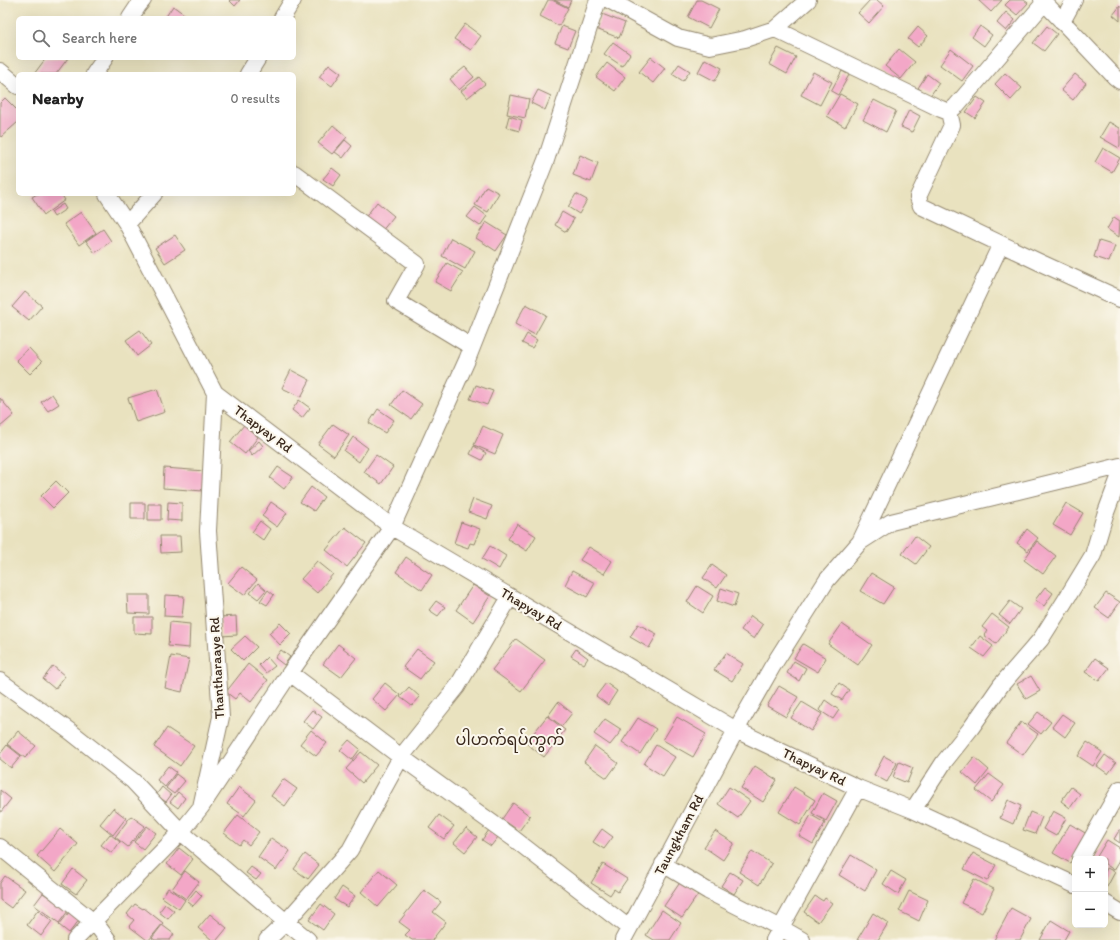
<!DOCTYPE html>
<meta charset="utf-8">
<style>
:root{--surface:#fff;--page:#f6f6f6;--text:#222;--muted:#767676;--line:#e0e0e0}
body{margin:0;font-family:Itim,"Noto Sans Myanmar",sans-serif;background:var(--page);color:var(--text)}
.controls{position:absolute;right:12px;bottom:12px;display:grid;overflow:hidden;border-radius:6px;box-shadow:0 4px 16px #0002}
.controls button{width:36px;height:36px;display:grid;place-items:center;padding:0;border:0;border-bottom:1px solid var(--line);background:var(--surface);color:var(--text);font:20px sans-serif}
.list{margin:0;padding:0;list-style:none}
h2{display:flex;justify-content:space-between;align-items:center;height:52px;margin:0;padding:0 16px;font-size:17px}
h2 small{font-size:13px;font-weight:400;color:var(--muted)}
.icon{flex:none;width:22px;height:22px;fill:none;stroke:currentColor;stroke-width:2;stroke-linecap:round;stroke-linejoin:round}
.map{position:relative;flex:none;width:1120px;height:940px;overflow:hidden}
.search{position:absolute;background:var(--surface);box-shadow:0 4px 16px #0002;left:16px;top:16px;width:280px;height:44px;display:flex;align-items:center;gap:10px;box-sizing:border-box;padding:0 14px;border-radius:6px;color:var(--muted);font-size:15px}
.panel{position:absolute;background:var(--surface);box-shadow:0 4px 16px #0002;left:16px;top:72px;width:280px;height:124px;border-radius:6px}
.map>svg:first-child{display:block}
.building{fill:#f3a7c7}
.lines{fill:none;stroke-linecap:round;stroke-linejoin:round}
.minor-casing{stroke:#92866e;stroke-width:18}
.minor{stroke:#fff;stroke-width:16}
.labels{text-anchor:middle;dominant-baseline:central;stroke-width:4;stroke-linejoin:round;paint-order:stroke}
.street-label{font-size:14px;fill:#3b2a1e;stroke:#fbf7ec}
.quarter-label{font-size:16px;fill:#3b2a1e;stroke:#fbf7ec}
</style>
<div class="map">
<svg width="1120" height="940" viewBox="0 0 1120 940">
<rect width="100%" height="100%" fill="#fbf7ec"/>
<filter id="ink" filterUnits="userSpaceOnUse"><feTurbulence type="fractalNoise" baseFrequency=".025" numOctaves="2"/><feDisplacementMap in="SourceGraphic" scale="8" xChannelSelector="R" yChannelSelector="G"/><feConvolveMatrix kernelMatrix="1 2 1 2 8 2 1 2 1" color-interpolation-filters="sRGB"/></filter>
<filter id="wash" filterUnits="userSpaceOnUse"><feTurbulence type="fractalNoise" baseFrequency=".012" numOctaves="4" result="noise"/><feDisplacementMap in="SourceGraphic" scale="16" xChannelSelector="R" yChannelSelector="G"/><feGaussianBlur stdDeviation="0.9" result="paint"/><feColorMatrix in="noise" values="0 0 0 0 0 0 0 0 0 0 0 0 0 0 0 0 0 1.4 0 .05"/><feComposite in="paint" operator="in"/></filter>
<g filter="url(#wash)">
<rect width="100%" height="100%" fill="#e9e2bf"/>
<g id="blocks">
<!-- building -->
<path class="building" d="M229 0H240L235 6Z
M548 0H552L568 8 559 26 540 16Z
M554 0H571L568 7Z
M697 0H701L719 9 709 28 688 17Z
M870 0H877L884 6 869 23 858 13Z
M978 0H1002L991 12Z
M1010 0H1024L1028 3 1017 15 1005 5Z
M173 6 188 17 187 18H165Z
M1120 6V21L1113 15Z
M1006 12 1015 20 1006 31 997 23Z
M602 14 625 23 619 38 596 29Z
M465 24 481 36 471 50 454 39Z
M562 26 575 31 568 48 555 43Z
M980 26 992 35 984 46 972 37Z
M1047 26 1057 34 1044 51 1033 43Z
M918 27 928 36 918 47 908 39Z
M613 42 630 54 622 66 604 54Z
M778 48 796 57 787 74 769 64Z
M899 49 915 62 901 79 885 66Z
M951 49 973 66 962 81 940 65Z
M651 57 665 68 653 83 639 72Z
M46 58H68L56 74H34Z
M705 59 722 68 715 81 698 72Z
M607 63 625 77 615 91 596 77Z
M329 64 341 73 332 86 319 77Z
M679 64 690 71 683 81 672 74Z
M465 67 474 77 459 90 450 79Z
M842 71 849 75 838 95 831 91Z
M813 72 832 82 820 105 801 95Z
M1005 73 1022 88 1011 100 995 84Z
M927 74 939 83 930 96 918 88Z
M1075 74 1086 83 1073 100 1061 90Z
M479 77 485 84 467 98 461 91Z
M538 90 551 96 545 110 531 103Z
M840 94 858 104 845 127 827 116Z
M511 95 529 99 525 118 507 114Z
M977 97 986 103 975 118 966 112Z
M5 98 18 111V122L1 137 0 136V103Z
M874 100 896 111 886 132 863 120Z
M909 110 920 116 912 132 901 127Z
M509 116 522 120 519 131 506 127Z
M1109 122 1120 128V146L1119 148 1100 137Z
M333 125 347 137 332 154 318 143Z
M345 140 352 146 343 158 335 152Z
M1103 148 1120 158 1112 172 1095 162Z
M580 155 598 163 591 182 573 175Z
M332 168 341 175 333 186 323 179Z
M486 186 499 193 488 212 475 205Z
M37 194H61L65 200 44 215 32 197Z
M576 194 587 200 579 214 568 207Z
M377 202 394 216 381 232 364 219Z
M63 204 66 209 54 217 51 212Z
M475 207 487 216 480 226 467 217Z
M81 212 96 233 79 245 64 224Z
M562 212 574 219 566 232 555 225Z
M1114 217 1120 221 1119 237 1107 229Z
M486 222 507 235 496 251 476 238Z
M103 229 111 241 95 253 86 241Z
M175 235 185 250 165 263 155 248Z
M451 238 475 251 465 269 442 256Z
M1099 241 1115 246 1109 262 1094 257Z
M447 263 463 272 451 291 435 282Z
M25 292 42 306 29 321 12 307Z
M526 304 546 315 535 335 515 324Z
M140 330 151 345 137 356 126 340Z
M527 334 537 340 532 348 522 343Z
M29 348 42 362 30 374 16 360Z
M291 370 310 380 301 397 282 388Z
M476 385 493 391 487 405 470 399Z
M157 389 165 412 136 422 128 398Z
M402 390 422 404 411 419 391 405Z
M52 394 59 404 48 411 41 402Z
M0 398 14 415 0 427Z
M299 400 310 408 302 418 292 410Z
M378 409 394 420 385 433 369 423Z
M333 424 349 435 334 456 318 444Z
M244 425 258 437 245 454 230 442Z
M483 426 503 435 495 454 474 445Z
M353 437 368 448 359 462 344 451Z
M259 441 263 446 252 456 248 451Z
M474 446 486 453 482 460 470 454Z
M376 455 393 467 381 484 364 472Z
M278 467 293 477 284 489 270 478Z
M164 468 205 471 203 491 163 488Z
M56 481 68 493 53 508 41 496Z
M311 487 324 497 314 511 300 502Z
M473 499 492 506 487 519 468 512Z
M168 502 182 503V521L167 520Z
M271 502 287 513 277 527 262 516Z
M131 503H145V519H131Z
M1066 503 1083 513 1070 535 1053 525Z
M148 504H161V520H148Z
M260 521 270 529 263 540 252 532Z
M461 522 480 529 474 544 470 543 468 548 454 543Z
M517 524 536 536 527 551 508 539Z
M345 527 366 543 347 567 326 550Z
M1027 529 1038 538 1028 551 1017 543Z
M160 536H180L181 552 161 553Z
M915 536 929 547 916 564 902 554Z
M1037 541 1056 556 1043 574 1024 560Z
M490 546 506 556 499 569 482 559Z
M589 547 612 561 604 574 580 560Z
M406 557 432 575 422 590 396 572Z
M317 561 333 574 317 593 301 579Z
M712 565 726 575 717 588 703 578Z
M241 567 257 580 244 595 228 583Z
M572 571 595 583 587 597 565 585Z
M871 573 894 587 883 604 860 591Z
M258 583 266 590 258 599 250 593Z
M473 585 490 596 473 622 456 610Z
M697 586 713 596 703 613 687 602Z
M1045 587 1053 593 1044 606 1035 600Z
M721 588 738 594 734 607 717 601Z
M268 590 274 595 267 605 260 601Z
M1106 593 1120 602 1109 618 1095 608Z
M127 595H149V614L128 613Z
M165 595 184 596 182 617 164 616Z
M436 601 445 607 438 616 429 610Z
M1010 601 1021 609 1010 624 999 615Z
M992 614 1009 627 996 644 984 635 987 631 982 627Z
M236 616 237 635 221 636 220 617Z
M751 616 763 625 754 639 741 630Z
M134 617H152V634L134 633Z
M170 622 190 624 189 648 168 646Z
M280 623 291 634 280 645 269 633Z
M638 624 657 634 649 648 630 637Z
M842 624 872 645 858 665 828 644Z
M245 636 257 647 243 661 231 649Z
M980 636 993 646 984 657 971 648Z
M516 639 545 660 521 691 492 670Z
M338 644 356 658 341 677 323 664Z
M803 644 826 658 818 672 794 658Z
M417 649 434 661 420 679 403 667Z
M576 649 588 658 584 664 571 656Z
M281 650 290 657 284 665 275 658Z
M726 653 743 664 732 681 714 670Z
M171 656 189 659 182 692 165 688Z
M267 657 275 666 266 673 259 665Z
M1095 658 1109 668 1099 681 1085 672Z
M794 661 806 668 799 681 787 673Z
M248 664 268 680 251 702 240 693 235 699 226 692Z
M53 666 65 676 55 689 43 679Z
M1031 676 1040 691 1026 699 1017 684Z
M385 683 400 695 386 711 372 699Z
M606 683 617 691 608 705 596 696Z
M839 683 849 690 842 700 832 694Z
M779 686 798 697 786 717 767 706Z
M409 687 420 697 412 706 400 697Z
M825 700 839 710 833 719 819 710Z
M558 702 572 713 562 726 548 716Z
M802 702 822 714 811 731 791 718Z
M312 710 322 717 313 729 303 721Z
M1038 712 1051 722 1041 734 1028 724Z
M1062 714 1075 723 1065 737 1052 727Z
M547 716 565 730 544 757 526 743Z
M677 717 706 734 693 757 663 740Z
M638 718 656 729 640 754 622 742Z
M605 719 622 730 610 745 594 734Z
M1021 722 1038 734 1023 755 1006 743Z
M167 728 194 746 180 766 154 747Z
M311 730 327 743 316 756 300 744Z
M18 731 36 746 25 758 7 744Z
M349 740 360 749 352 760 340 750Z
M1087 742 1102 752 1093 766 1078 756Z
M7 745 21 756 11 768 0 759V754Z
M656 745 675 757 663 776 644 764Z
M595 746 618 763 607 778 584 762Z
M361 752 377 765 362 783 346 769Z
M1105 755 1116 763 1108 774 1097 766Z
M884 756 897 763 887 782 874 775Z
M974 757 989 770 977 785 962 772Z
M899 762 913 768 907 783 893 777Z
M168 766 176 772 165 787 157 780Z
M755 766 777 780 763 802 741 788Z
M176 774 185 781 174 794 166 788Z
M989 774 1004 785 991 802 976 790Z
M283 779 297 789 285 806 271 796Z
M162 787 171 795 166 802 156 795Z
M239 787 256 800 244 816 227 804Z
M729 787 750 801 738 818 718 804Z
M794 787 815 800 800 825 779 812Z
M1071 787 1080 794 1070 808 1061 801Z
M0 790 11 799 0 813Z
M178 792 185 798 178 808 170 802Z
M823 793 837 801 826 821 812 813Z
M1008 800 1021 806 1013 824 1000 818Z
M513 803 530 816 519 831 502 819Z
M113 808 126 818 113 835 100 824Z
M1053 811 1066 818 1056 836 1043 829Z
M1030 812 1042 817 1035 834 1023 830Z
M238 815 259 832 249 845 243 840 239 845 224 833Z
M439 815 454 826 444 839 429 828Z
M811 815 825 823 813 844 799 836Z
M131 816 145 826 128 847 115 837Z
M1070 824 1087 834 1070 863 1053 853Z
M147 826 156 833 143 849 134 842Z
M466 828 477 837 465 852 454 843Z
M60 829 78 844 55 872 37 856Z
M602 829 613 837 604 849 593 842Z
M1120 829V843L1114 839Z
M489 830 498 837 491 846 482 840Z
M715 831 734 843 723 860 704 847Z
M110 834 120 842 112 853 101 845Z
M271 838 290 851 276 870 258 857Z
M1107 840 1120 848V860L1114 870 1105 864V859H1097L1096 858Z
M179 848 193 859 181 875 167 864Z
M752 851 772 864 759 885 739 872Z
M973 853 996 865 987 881 964 869Z
M305 854 319 865 308 879 294 869Z
M851 855 876 870 865 891 839 875Z
M603 864 627 879 618 892 614 889 610 895 591 883Z
M251 867 261 874 256 880 246 873Z
M1107 868 1115 872 1107 887 1105 886V873Z
M73 869 87 880 76 894 62 884Z
M379 870 397 885 378 907 361 892Z
M185 871 199 882 186 899 172 889Z
M891 871 906 880 898 894 883 884Z
M730 872 743 880 734 894 721 886Z
M5 876 25 890 11 908 0 900V883Z
M974 879 994 889 982 913 961 903Z
M681 881 699 893 682 918 664 906Z
M342 887 355 896 347 907 334 899Z
M168 888 185 900 179 909 162 897Z
M196 890 202 896 193 906 187 901Z
M424 890 441 902 433 912 446 922 432 940H412L405 935 410 930 399 922Z
M909 891 928 900 919 921 899 911Z
M43 893 68 911 59 923 34 905Z
M815 896 823 901 825 898 832 903 818 922 804 912Z
M135 904 143 909 144 908 163 923 149 940H147L129 926 134 920 127 914Z
M165 904 174 911 168 919 159 912Z
M321 904 334 914 323 930 309 920Z
M1011 908 1031 919 1020 940H994Z
M38 910 52 921 41 936 27 925Z
M662 910 681 923 670 940H654L646 935Z
M70 911 80 919 69 933 59 925Z
M873 913 888 923 878 940H857Z
M210 914 227 928 217 940H212L198 928Z
M1051 920 1069 931 1064 940H1040Z
M162 925 174 934 170 940H155L152 938Z"/>
</g>
</g>
<g filter="url(#ink)">
<use href="#blocks" fill-opacity="0" stroke="#92866e" stroke-width="1"/>
<g class="lines">
<defs>
<path id="minor" d="M609 0 678 38 710 46 745 39 775 29 808 0
M1042 0 1115 77 1120 81
M130 18 138 6 143 0
M282 18 293 0
M1062 22 1074 0
M775 29 941 109 949 112
M0 71 18 86
M94 74 105 58
M248 74 258 58
M949 112 952 125 918 197 921 206 1041 263 1120 299
M949 112 956 106 1044 3
M294 173 417 264 396 301 472 347
M107 194 127 224 215 393 392 527 736 730 858 788 913 810 1075 885
M127 224 154 194
M860 542 1001 244
M290 673 401 757 513 838 629 928
M0 681 71 732 133 781 181 832 286 922 308 940
M201 807 290 673 392 527 467 360 546 160 598 0
M913 810 944 762 971 728 1001 685 1041 639 1065 601 1093 555 1105 515 1120 475
M0 847 96 924 108 940
M1080 859 1120 789
M663 864 708 891 781 928 802 940
M1105 903 1120 912
M75 940 181 832 201 807 221 717 208 531 215 393
M267 940 286 922 350 850 401 757 457 687 510 597
M623 940 736 730 772 667 827 580 860 542 891 522 1120 466
M774 940 858 788"/>
</defs>
<!-- minor casing -->
<use href="#minor" class="minor-casing"/>
<!-- minor -->
<use href="#minor" class="minor"/>
</g>
</g>
<g class="labels">
<!-- street labels -->
<g class="street-label">
<text transform="translate(263 429) rotate(37)">Thapyay Rd</text>
<text transform="translate(531 609) rotate(31)">Thapyay Rd</text>
<text transform="translate(217 668) rotate(-93)">Thantharaaye Rd</text>
<text transform="translate(814 767) rotate(26)">Thapyay Rd</text>
<text transform="translate(679 835) rotate(-62)">Taungkham Rd</text>
</g>
<!-- quarter labels -->
<g class="quarter-label">
<text x="510" y="739">ပါဟက်ရပ်ကွက်</text>
</g>
</g>
</svg>
<div class="controls">
<button>+</button>
<button>−</button>
</div>
<div class="search"><svg class="icon" aria-label="search" viewBox="0 0 24 24"><circle cx="10" cy="10" r="6"/><path d="M15 15l6 6"/></svg>Search here</div>
<section class="panel">
<h2>Nearby<small>0 results</small></h2>
<ul class="list">
</ul>
</section>
</div>
